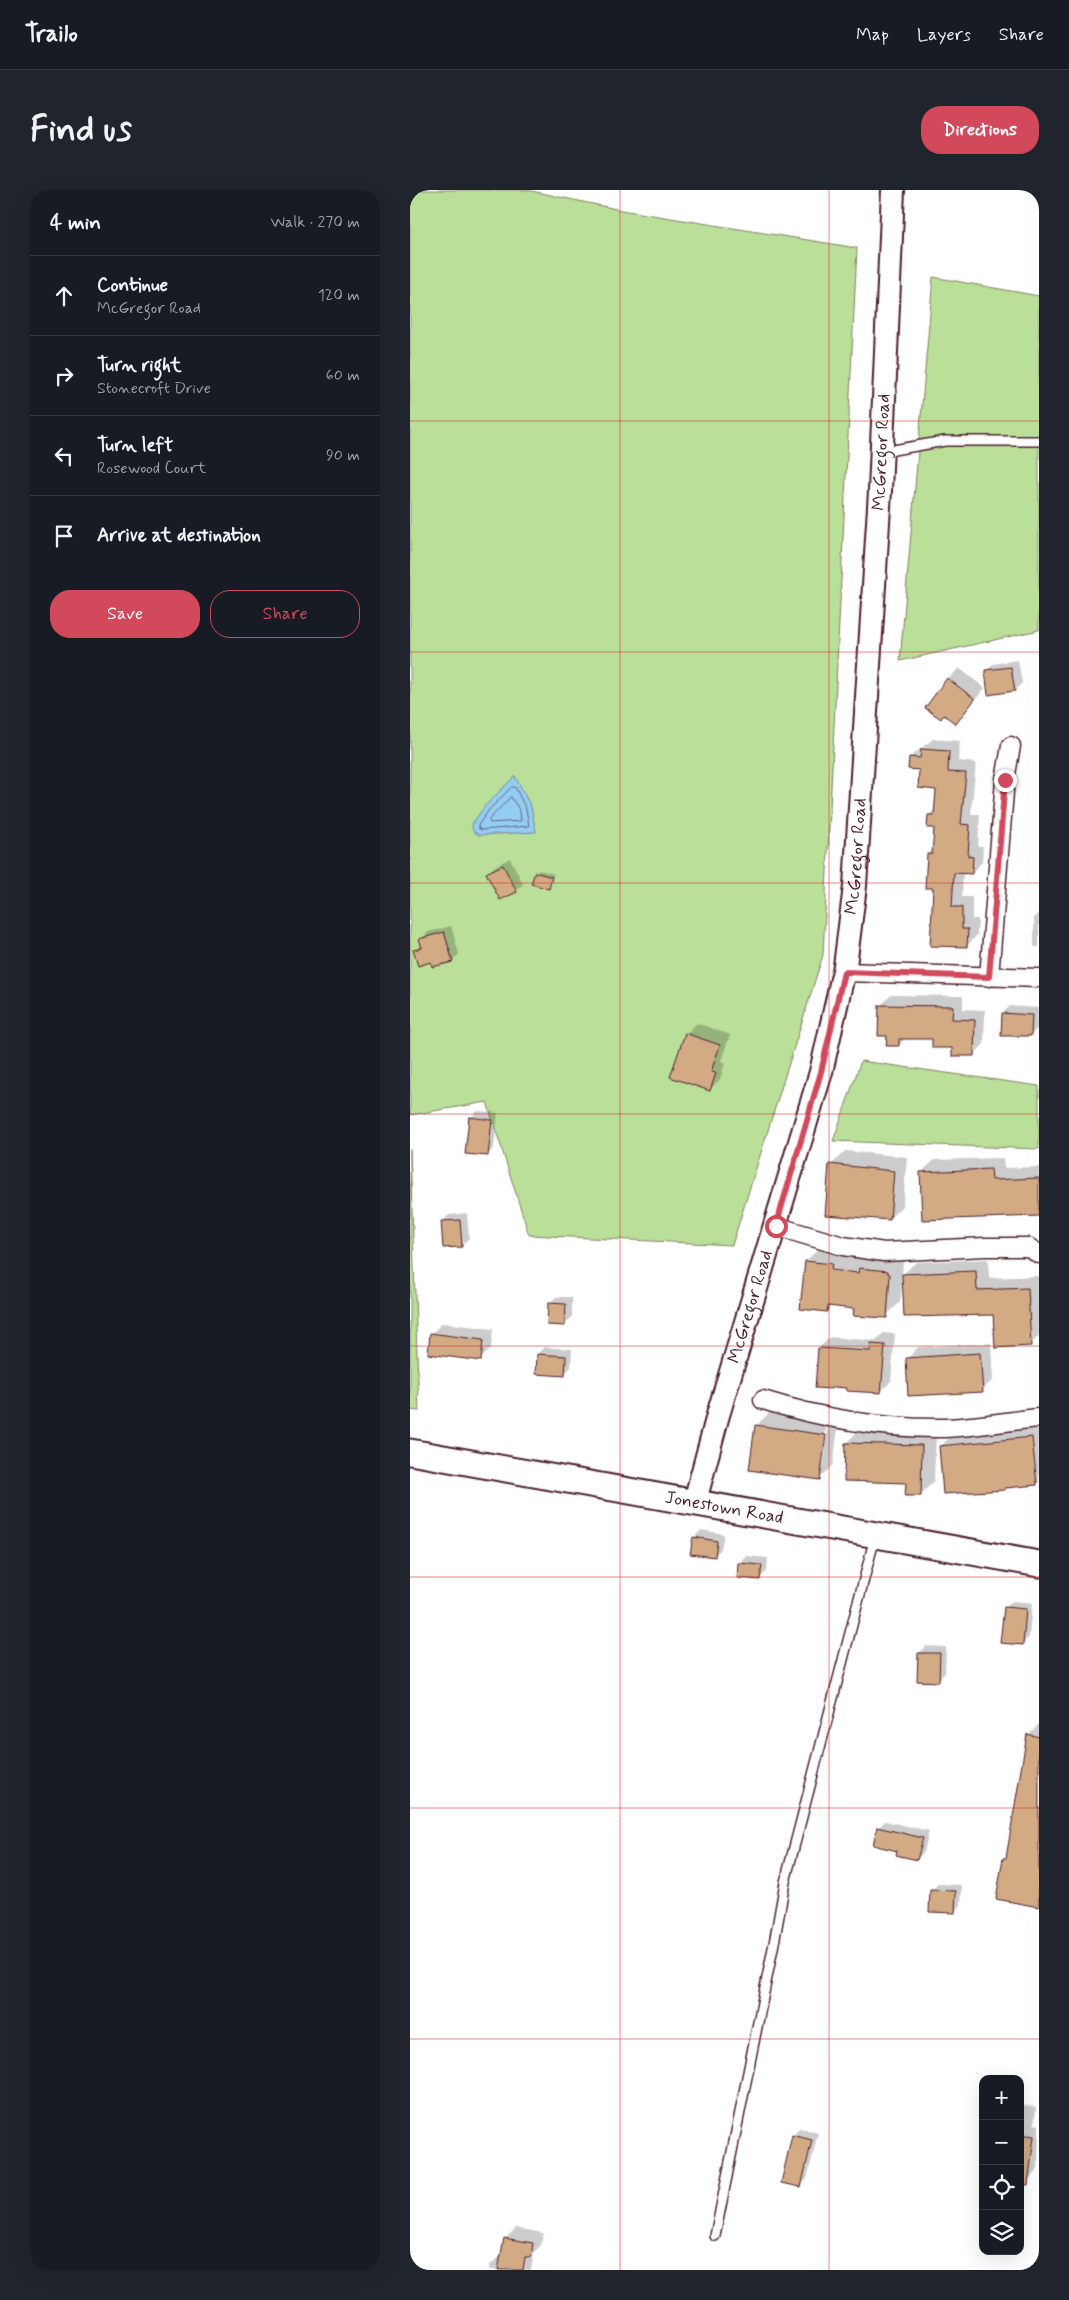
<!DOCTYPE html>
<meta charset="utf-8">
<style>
:root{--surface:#171b24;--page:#20242c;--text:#f1f3f6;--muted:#9ea1a6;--line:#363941;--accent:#d1495b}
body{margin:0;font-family:Mynerve,sans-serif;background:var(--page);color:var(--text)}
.controls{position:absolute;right:15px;bottom:15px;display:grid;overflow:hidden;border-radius:10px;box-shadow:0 5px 20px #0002}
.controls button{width:45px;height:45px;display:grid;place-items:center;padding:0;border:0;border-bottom:1px solid var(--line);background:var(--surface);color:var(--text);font:25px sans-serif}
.stop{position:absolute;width:15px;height:15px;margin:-11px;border:4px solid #d1495b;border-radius:50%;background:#fff}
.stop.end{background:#d1495b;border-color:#fff;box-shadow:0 1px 5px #0008}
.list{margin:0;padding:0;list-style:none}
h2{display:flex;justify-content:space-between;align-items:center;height:65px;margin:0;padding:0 20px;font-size:21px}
h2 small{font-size:16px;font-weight:400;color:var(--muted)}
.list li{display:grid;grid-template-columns:32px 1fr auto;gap:15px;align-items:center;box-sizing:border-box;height:80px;padding:0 20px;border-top:1px solid var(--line)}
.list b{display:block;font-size:19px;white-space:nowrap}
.list p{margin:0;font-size:16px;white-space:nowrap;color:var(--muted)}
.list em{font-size:16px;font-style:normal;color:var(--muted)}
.actions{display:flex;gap:10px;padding:15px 20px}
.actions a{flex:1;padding:11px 0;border:1px solid var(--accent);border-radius:20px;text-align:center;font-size:18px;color:var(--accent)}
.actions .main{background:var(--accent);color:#fff}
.icon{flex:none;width:28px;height:28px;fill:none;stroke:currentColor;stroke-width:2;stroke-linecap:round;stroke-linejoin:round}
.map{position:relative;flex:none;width:629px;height:2080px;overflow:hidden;border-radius:20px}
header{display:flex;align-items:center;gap:30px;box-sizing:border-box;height:70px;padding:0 25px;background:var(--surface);border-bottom:1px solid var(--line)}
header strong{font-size:24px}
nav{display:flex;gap:28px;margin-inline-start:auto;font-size:18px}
.intro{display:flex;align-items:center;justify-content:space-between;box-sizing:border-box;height:120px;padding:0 30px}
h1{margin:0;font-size:35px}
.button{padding:12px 22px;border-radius:20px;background:var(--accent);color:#fff;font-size:18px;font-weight:700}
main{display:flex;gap:30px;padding:0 30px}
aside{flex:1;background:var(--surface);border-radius:20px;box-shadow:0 5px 20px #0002}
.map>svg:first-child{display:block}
.green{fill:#badf99;stroke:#827f62}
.water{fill:#94cdf3;stroke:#7687a3}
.shadow{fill:#0003;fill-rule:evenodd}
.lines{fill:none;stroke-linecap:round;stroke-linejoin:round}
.shore{stroke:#68657b;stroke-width:1}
.building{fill:#d2aa84;stroke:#4a1f2b}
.service-casing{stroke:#4a1f2b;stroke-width:12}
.minor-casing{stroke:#4a1f2b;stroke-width:21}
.tertiary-casing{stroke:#4a1f2b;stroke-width:26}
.secondary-casing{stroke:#4a1f2b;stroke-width:29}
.service{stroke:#fff;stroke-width:9}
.minor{stroke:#fff;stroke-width:18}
.tertiary{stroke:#fff;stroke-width:22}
.secondary{stroke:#fff;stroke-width:25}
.route{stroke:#d1495b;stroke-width:6}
.grid{fill:none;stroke:#d62828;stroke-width:1;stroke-opacity:0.55}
.labels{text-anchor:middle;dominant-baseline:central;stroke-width:5;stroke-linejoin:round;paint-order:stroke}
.street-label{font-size:18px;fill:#4a1f2b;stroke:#fff}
</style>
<header>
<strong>Trailo</strong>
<nav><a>Map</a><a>Layers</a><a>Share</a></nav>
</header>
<div class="intro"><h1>Find us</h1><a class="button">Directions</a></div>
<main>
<aside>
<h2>4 min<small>Walk · 270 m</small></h2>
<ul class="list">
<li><svg class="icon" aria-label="ahead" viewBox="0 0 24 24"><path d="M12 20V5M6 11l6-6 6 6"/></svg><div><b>Continue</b><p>McGregor Road</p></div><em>120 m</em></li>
<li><svg class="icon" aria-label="right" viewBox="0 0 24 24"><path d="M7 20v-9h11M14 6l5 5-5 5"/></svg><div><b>Turn right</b><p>Stonecroft Drive</p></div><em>60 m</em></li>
<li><svg class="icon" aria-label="left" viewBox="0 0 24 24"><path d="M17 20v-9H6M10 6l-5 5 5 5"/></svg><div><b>Turn left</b><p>Rosewood Court</p></div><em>90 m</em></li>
<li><svg class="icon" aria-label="arrive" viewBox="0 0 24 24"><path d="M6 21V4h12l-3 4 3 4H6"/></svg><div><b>Arrive at destination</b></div></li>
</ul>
<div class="actions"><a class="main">Save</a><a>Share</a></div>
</aside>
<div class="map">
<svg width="629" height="2080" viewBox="0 0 629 2080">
<rect width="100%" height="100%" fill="#fff"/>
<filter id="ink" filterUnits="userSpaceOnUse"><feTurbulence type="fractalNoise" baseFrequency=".02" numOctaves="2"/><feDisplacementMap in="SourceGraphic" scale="10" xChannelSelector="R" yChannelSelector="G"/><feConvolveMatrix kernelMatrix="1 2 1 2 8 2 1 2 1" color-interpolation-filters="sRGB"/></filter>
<g filter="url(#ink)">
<!-- green -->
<path class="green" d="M0 0H117L211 20 447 58 413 765 322 1055 119 1045 77 912 0 925Z
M523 87 629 106V440L490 471Z
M451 871 629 896V959L423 951Z
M0 959 9 1221 0 1220Z"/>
<!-- water -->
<path class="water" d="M105 586 121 617 126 642 69 645 63 641 62 634 75 616Z"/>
<!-- shadow -->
<path class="shadow" d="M608 470 612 493 605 500 576 481 583 474Z
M549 478 575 498 546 533 538 489Z
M523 549 550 551 548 571 566 573 561 624H570L568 656H573L572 672 562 683 553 682 552 707H562V729H568L567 745 557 756 524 697 518 664 524 658 526 637 519 625 526 618 527 599 500 567Z
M100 668 113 694 106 701 78 683 85 676Z
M129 680 144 684 138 697 126 683Z
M629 714V757H624V728L628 724Z
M41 736 49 764 42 771H22L5 761 12 754 11 749 18 742Z
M481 805 553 806V819L575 820 574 854 563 865 524 848H496L489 855 478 845 470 816Z
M600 816 628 818V838L621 845 593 823Z
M287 833 320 845 311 871 315 873 310 889 300 899 276 844Z
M67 921 88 923 84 958 77 965 60 928Z
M435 961 497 967 493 1015 479 1029 421 975Z
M593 968 594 978 629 977V1024L513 1028 511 983 524 970Z
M57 1023 59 1048 52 1055 32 1032 39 1025Z
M410 1057 435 1060 434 1067 459 1069 464 1065 491 1067V1071H493L492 1085 506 1072 578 1069 579 1088 629 1086V1146L620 1155 584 1123 494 1092H492L490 1112 476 1126 446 1117 422 1115 417 1120 396 1071Z
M146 1107H162V1127L155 1134 139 1114Z
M32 1133 83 1139 81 1159 70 1169 21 1144Z
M473 1143 485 1144 481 1191 471 1202 438 1197 409 1158 420 1147 466 1151Z
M581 1153 583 1190 572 1200 498 1168 508 1157Z
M135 1157 162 1159 161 1177 154 1184 128 1164Z
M360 1222 429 1231 423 1275 409 1289 346 1236ZM416 1239H418L413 1275H411Z
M629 1235V1292L627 1294 595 1299 530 1257 544 1243Z
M450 1239 526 1242 524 1291 510 1305 497 1292 436 1253Z
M291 1340 314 1344 311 1359 304 1366 284 1348Z
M336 1366 358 1368 357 1381 350 1388 329 1373Z
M602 1411 622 1413 619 1447 612 1454 595 1418Z
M516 1456 536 1457 535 1483 528 1490 509 1463Z
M629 1534V1716L587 1708 595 1669 598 1665 618 1545Z
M475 1631 519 1641 514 1662 507 1669 489 1660 468 1638Z
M528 1694 552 1695 551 1715 544 1722 521 1701Z
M611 1915 626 1917 624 1934 629 1935 628 1979 618 1990 610 1989Z
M390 1938 408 1943 397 1989 390 1996 383 1945Z
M106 2038 133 2043 131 2055 124 2062 121 2080H79L80 2075 92 2065 95 2049Z"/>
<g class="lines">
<!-- shore -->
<path class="shore" d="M102 597H105L116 619 119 636 72 640 69 639 68 635 79 620Z
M101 607 110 621 111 631 80 633 79 630Z"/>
</g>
<!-- building -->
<path class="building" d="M601 477 605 501 578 505 575 480Z
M537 488 565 509 546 534 534 525 531 529 515 518Z
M511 559 539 561 538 582 556 583 551 634 560 635 558 666 563 667 562 684 544 683 542 717H552V739H558L557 757 520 756 523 698H515L517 664H522L524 638H517L518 625H524L526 600 508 598 509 580 498 579 499 567 510 568Z
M93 675 107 702 90 710 76 683Z
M125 682 142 687 139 699 121 694Z
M34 742 43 772 22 777 21 772 8 776 3 760 12 758 9 749Z
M469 815 543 816 542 829 565 830 564 866H542V858H522V849H489V856H476L477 846H468Z
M592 823 622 825 621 846H591Z
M275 843 310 855 301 882 306 883 300 901 260 887Z
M59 927 82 930 78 966 55 964Z
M419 974 484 981 480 1030 415 1025Z
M581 979 582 990 629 988V1026L512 1030 510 982Z
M50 1030 52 1057 33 1058 31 1031Z
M395 1071 422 1074 421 1080 448 1083 449 1078 478 1081V1084H480L477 1128 443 1126 444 1119 418 1116 417 1122 390 1119Z
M566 1081 567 1100 618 1098 621 1156 585 1158 583 1125 494 1127 492 1084Z
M138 1113 156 1114 155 1136 137 1135Z
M20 1143 73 1150 71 1171 18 1164Z
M461 1154 475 1155 471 1203 436 1201 437 1198 423 1197 422 1199 405 1198 408 1158 460 1161Z
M570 1163 573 1202 498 1206 496 1168Z
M127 1164 156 1166 155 1186 126 1184Z
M345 1235 416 1245 410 1290 339 1280Z
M622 1247 627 1295 595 1298V1300L533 1304 529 1256Z
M435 1253 512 1255 511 1306H495L496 1293 434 1291Z
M283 1347 307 1351 305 1367 280 1364Z
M328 1373 352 1375 350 1390 327 1388Z
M594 1417 616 1419 613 1455 590 1453Z
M508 1463H530L529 1492 507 1491Z
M617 1544 629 1547V1717L586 1709 593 1668H596Z
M467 1637 513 1648 507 1670 486 1665 487 1661 463 1655Z
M520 1700 546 1701 545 1723 519 1722Z
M610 1944 624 1946 618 1995 610 1994Z
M382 1945 402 1950 391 1997 371 1993Z
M94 2048 123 2053 121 2067H115L113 2080H88Z"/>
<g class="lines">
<defs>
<path id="service" d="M472 262 535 251H629
M305 2046 365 1748 375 1692 465 1347"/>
<path id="minor" d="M434 782 629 788
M579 787 595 590 601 556
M365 1036 433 1056 474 1062 575 1057H618L629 1064
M353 1210C411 1228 472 1239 534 1238 565 1237 598 1231 629 1228"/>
<g id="tertiary">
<path id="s1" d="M285 1311 308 1225 411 882 435 776 445 696 470 301 483 0"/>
</g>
<g id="secondary">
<path id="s2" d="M0 1262 629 1374"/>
</g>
</defs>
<!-- service casing -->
<use href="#service" class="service-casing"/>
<!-- minor casing -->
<use href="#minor" class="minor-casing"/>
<!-- tertiary casing -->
<use href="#tertiary" class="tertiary-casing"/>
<!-- secondary casing -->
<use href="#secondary" class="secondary-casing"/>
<!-- service -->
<use href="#service" class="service"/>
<!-- minor -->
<use href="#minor" class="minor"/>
<!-- tertiary -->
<use href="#tertiary" class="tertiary"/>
<!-- secondary -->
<use href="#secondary" class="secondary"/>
</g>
</g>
<g class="lines" filter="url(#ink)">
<!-- route -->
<path class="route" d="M366 1036 411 882 434 782 579 787 595 590"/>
</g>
<!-- grid -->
<path class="grid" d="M210 0V2080M419 0V2080M0 231H629M0 462H629M0 693H629M0 924H629M0 1156H629M0 1387H629M0 1618H629M0 1849H629"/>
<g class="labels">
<!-- street labels -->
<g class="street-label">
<text stroke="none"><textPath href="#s1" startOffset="1071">McGregor Road</textPath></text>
<text stroke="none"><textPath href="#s1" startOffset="666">McGregor Road</textPath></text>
<text stroke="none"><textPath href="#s1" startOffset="202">McGregor Road</textPath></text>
<text stroke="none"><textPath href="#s2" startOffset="319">Jonestown Road</textPath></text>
</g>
</g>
</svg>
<div class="controls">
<button>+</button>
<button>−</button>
<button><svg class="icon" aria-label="locate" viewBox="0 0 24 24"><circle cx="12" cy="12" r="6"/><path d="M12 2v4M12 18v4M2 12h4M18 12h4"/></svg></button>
<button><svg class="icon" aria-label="layers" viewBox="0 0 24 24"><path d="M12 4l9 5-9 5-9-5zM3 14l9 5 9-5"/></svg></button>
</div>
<div class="stop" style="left:366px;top:1036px"></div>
<div class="stop end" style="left:595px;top:590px"></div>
</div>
</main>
